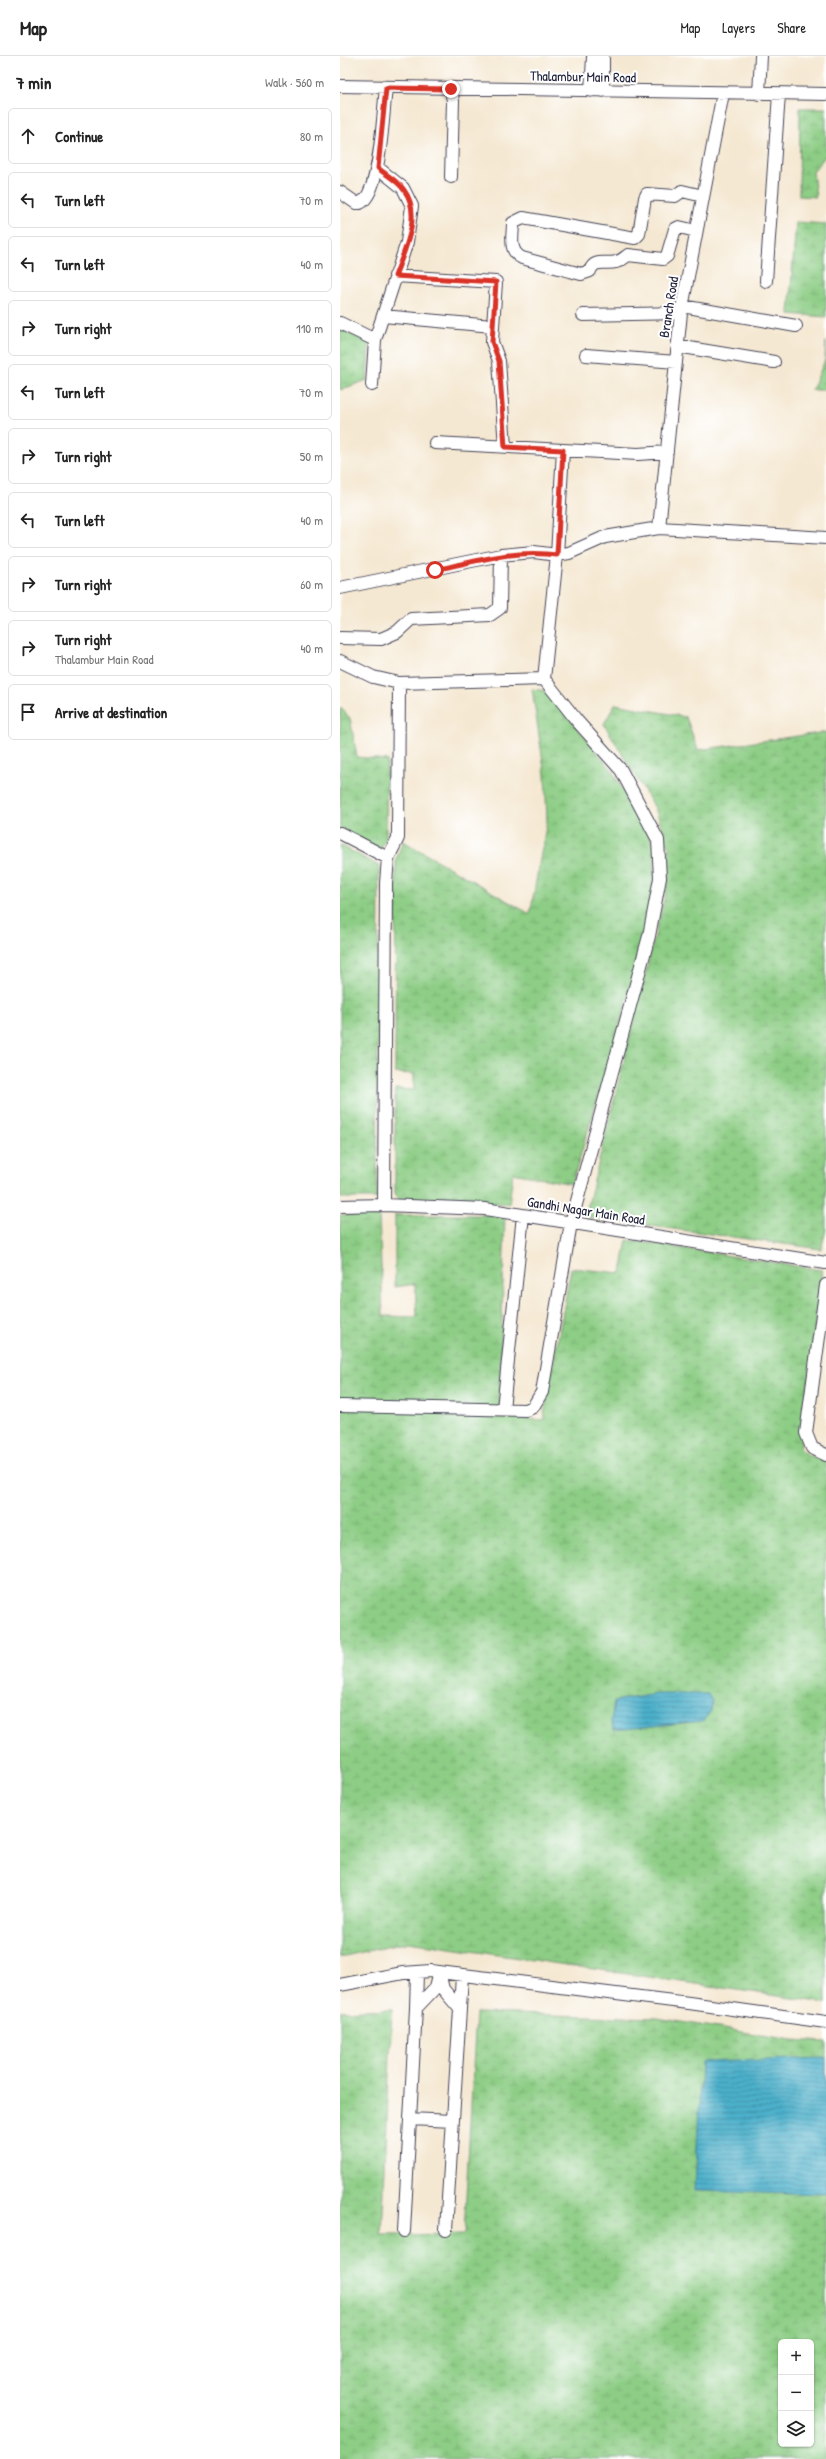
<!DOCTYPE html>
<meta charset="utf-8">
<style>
:root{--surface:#fff;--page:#f2f2f2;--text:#222;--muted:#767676;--line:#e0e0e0}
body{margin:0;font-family:"Patrick Hand",sans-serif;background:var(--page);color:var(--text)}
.controls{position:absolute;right:12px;bottom:12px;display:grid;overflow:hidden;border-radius:6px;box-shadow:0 1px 3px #0004}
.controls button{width:36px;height:36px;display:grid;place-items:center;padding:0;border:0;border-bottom:1px solid var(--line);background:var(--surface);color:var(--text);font:20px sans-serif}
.stop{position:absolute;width:12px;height:12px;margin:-9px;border:3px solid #d93025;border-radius:50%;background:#fff}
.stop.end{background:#d93025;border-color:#fff;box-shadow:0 1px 4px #0008}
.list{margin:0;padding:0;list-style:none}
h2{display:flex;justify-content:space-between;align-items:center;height:52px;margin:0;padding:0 16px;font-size:17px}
h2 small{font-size:13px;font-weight:400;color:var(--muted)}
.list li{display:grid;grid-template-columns:26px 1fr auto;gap:12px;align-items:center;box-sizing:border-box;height:56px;margin:0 8px 8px;padding:0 8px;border:1px solid var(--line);border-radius:6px}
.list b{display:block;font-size:15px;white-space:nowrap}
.list p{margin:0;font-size:13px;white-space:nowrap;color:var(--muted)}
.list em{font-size:13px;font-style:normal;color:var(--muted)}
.icon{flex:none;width:22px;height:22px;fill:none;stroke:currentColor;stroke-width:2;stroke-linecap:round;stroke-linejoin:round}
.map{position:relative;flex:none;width:486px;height:2403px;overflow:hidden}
header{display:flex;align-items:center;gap:24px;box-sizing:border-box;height:56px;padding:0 20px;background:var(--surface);border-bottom:1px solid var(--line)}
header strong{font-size:19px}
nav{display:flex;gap:22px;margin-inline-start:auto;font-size:14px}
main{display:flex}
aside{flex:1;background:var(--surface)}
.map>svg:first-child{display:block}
.wetland{fill:url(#wetland-marsh);stroke:#587860;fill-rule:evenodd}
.water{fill:url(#water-rules);stroke:#376983}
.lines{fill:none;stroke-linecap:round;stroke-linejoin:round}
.minor-casing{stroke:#424052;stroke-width:14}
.minor{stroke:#fff;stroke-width:12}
.route{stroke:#d93025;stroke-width:5}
.labels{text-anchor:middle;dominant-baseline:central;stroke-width:4;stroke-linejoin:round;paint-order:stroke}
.street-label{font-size:14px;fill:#22223b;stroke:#fff}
</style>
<header>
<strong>Map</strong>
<nav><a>Map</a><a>Layers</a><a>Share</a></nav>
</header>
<main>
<aside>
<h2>7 min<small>Walk · 560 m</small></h2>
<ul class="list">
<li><svg class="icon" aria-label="ahead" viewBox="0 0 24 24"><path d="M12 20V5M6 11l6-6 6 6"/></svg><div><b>Continue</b></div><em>80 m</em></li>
<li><svg class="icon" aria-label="left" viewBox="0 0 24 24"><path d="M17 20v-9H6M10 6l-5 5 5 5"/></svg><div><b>Turn left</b></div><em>70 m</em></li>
<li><svg class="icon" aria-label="left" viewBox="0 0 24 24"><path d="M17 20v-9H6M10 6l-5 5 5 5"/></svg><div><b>Turn left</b></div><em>40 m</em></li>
<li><svg class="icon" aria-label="right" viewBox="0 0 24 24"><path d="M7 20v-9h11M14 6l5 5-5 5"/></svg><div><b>Turn right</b></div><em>110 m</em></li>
<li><svg class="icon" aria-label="left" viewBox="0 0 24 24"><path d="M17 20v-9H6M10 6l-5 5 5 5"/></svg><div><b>Turn left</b></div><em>70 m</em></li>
<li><svg class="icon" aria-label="right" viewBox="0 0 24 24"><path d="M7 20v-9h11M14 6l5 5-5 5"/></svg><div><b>Turn right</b></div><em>50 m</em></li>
<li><svg class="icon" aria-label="left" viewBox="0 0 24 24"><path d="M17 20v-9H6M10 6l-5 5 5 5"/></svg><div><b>Turn left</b></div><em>40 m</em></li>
<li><svg class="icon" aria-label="right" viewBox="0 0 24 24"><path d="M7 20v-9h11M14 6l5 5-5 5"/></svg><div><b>Turn right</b></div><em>60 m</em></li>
<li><svg class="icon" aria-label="right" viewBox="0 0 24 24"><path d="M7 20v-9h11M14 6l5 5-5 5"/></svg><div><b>Turn right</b><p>Thalambur Main Road</p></div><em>40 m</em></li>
<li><svg class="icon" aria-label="arrive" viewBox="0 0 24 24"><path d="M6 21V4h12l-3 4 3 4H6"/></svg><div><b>Arrive at destination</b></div></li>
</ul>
</aside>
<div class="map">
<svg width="486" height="2403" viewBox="0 0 486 2403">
<defs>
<pattern id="wetland-marsh" width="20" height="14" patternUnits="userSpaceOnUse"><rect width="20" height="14" fill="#8dcd85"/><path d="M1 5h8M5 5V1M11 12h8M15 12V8" fill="none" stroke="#79b074"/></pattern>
<pattern id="water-rules" width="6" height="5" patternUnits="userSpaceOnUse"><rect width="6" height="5" fill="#4cb0cb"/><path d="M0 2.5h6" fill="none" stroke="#3f8fa6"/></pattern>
</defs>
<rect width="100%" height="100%" fill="#fff"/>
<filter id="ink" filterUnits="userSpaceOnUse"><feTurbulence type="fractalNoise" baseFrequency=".025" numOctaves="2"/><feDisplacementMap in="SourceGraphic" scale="8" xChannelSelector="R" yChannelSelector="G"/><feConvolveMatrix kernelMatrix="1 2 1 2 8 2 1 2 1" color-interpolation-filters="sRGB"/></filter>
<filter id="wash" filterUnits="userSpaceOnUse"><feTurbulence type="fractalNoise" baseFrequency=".012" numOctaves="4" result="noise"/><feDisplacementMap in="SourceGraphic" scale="16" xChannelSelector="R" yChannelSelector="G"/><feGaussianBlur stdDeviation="0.9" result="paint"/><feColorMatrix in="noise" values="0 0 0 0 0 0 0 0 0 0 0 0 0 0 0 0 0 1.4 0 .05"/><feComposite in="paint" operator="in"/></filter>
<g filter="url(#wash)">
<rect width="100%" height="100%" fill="#f5e8d2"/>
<!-- wetland -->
<path class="wetland" d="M460 52H486V99L473 116 476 141 459 140Z
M456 166 486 168V261L449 258Z
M0 273 29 287 27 324 0 334Z
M486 285V334H472L485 304Z
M192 633 207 635 271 713 315 790 314 824 306 881 232 1128 173 1117 169 1148 61 1144 57 1142 55 1137V1033L74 1034V1018L55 1017 56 804 63 785 190 858 207 765 205 719Z
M275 648 346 661 358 694 486 676V1174L481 1193 245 1161 328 827 329 792 315 752 264 668Z
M0 651 10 662 17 701 47 704 46 783 39 794 0 774Z
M0 789 39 810 37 1142H0Z
M0 1159H39L43 1260 77 1261 75 1228 55 1231V1159H165L159 1361 203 1364 231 1212 281 1217 287 1184 482 1214 460 1392 469 1400 486 1404V1947L69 1886 0 1901Z
M52 1953 42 2179 124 2178 136 1957 317 1962 452 1984 486 1986V2403H0V1955ZM441 2286H471V2388H441Z"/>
<!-- water -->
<path class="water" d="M316 1638H368L372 1645 371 1655 363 1665 274 1674 271 1665 274 1645Z
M486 2002V2138L355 2134 361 2006Z"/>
</g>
<g filter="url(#ink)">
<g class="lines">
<defs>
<path id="minor" d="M260 0 263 2V35
M0 30 486 38
M251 35 253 1 255 0
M419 38 421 0
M111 121 113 45 111 33
M0 136 16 147H20C41 138 43 54 46 32
M356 175 339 171 335 173 327 200 323 203 288 199C284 202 281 205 276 206 266 209 254 202 250 215L241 218 182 202C168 195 173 180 173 167L183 162 295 182 299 178 305 142 307 138 335 140 342 135 363 140
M55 220 156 226 152 286 159 305 165 391
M426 225 439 38
M342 250 456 270
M243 259 341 257
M43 260 152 270
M0 267 35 284
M337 290 434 306
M246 299 336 306
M32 329 35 284 67 186 72 150 63 132 38 112
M95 387 298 398 327 396
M319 472 341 257 383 37
M0 532 161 499 194 496 217 499 223 394
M0 582 41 583 57 576 71 563 150 559 160 552 161 499
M0 605 33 621 59 627 204 623 217 499 229 497 265 481 319 472 486 482
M0 777 48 802
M44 1149 46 827 48 802 58 782 59 627
M0 1150 44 1149 145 1153 486 1207
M486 1229 466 1377 472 1392 486 1399
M0 1350 186 1354 193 1351 202 1336 231 1167 309 880 320 822 318 784 281 714 238 666 204 623
M163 1353 183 1159
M77 1916 76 1952 95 1932 99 1916 103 1933 120 1953 122 1919
M0 1929 63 1917 91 1915 349 1947 486 1966
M70 2063 113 2065
M106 2174 120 1953
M64 2175 76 1952"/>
</defs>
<!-- minor casing -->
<use href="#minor" class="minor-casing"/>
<!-- minor -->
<use href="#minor" class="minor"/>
</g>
</g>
<g class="lines" filter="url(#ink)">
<!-- route -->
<path class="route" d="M95 514C136 505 175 493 217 499L223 394 165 391 159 305 152 286 156 226 55 220C64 195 83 159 64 134 58 125 46 119 38 112L46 32 111 33"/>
</g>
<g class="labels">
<!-- street labels -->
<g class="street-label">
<text transform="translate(243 20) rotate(1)">Thalambur Main Road</text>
<text transform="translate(328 251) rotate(-81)">Branch Road</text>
<text transform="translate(246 1154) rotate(9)">Gandhi Nagar Main Road</text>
</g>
</g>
</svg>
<div class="controls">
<button>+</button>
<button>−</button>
<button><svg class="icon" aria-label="layers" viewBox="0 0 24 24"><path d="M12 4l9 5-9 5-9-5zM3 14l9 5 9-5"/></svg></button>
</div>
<div class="stop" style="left:95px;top:514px"></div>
<div class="stop end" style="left:111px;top:33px"></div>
</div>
</main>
